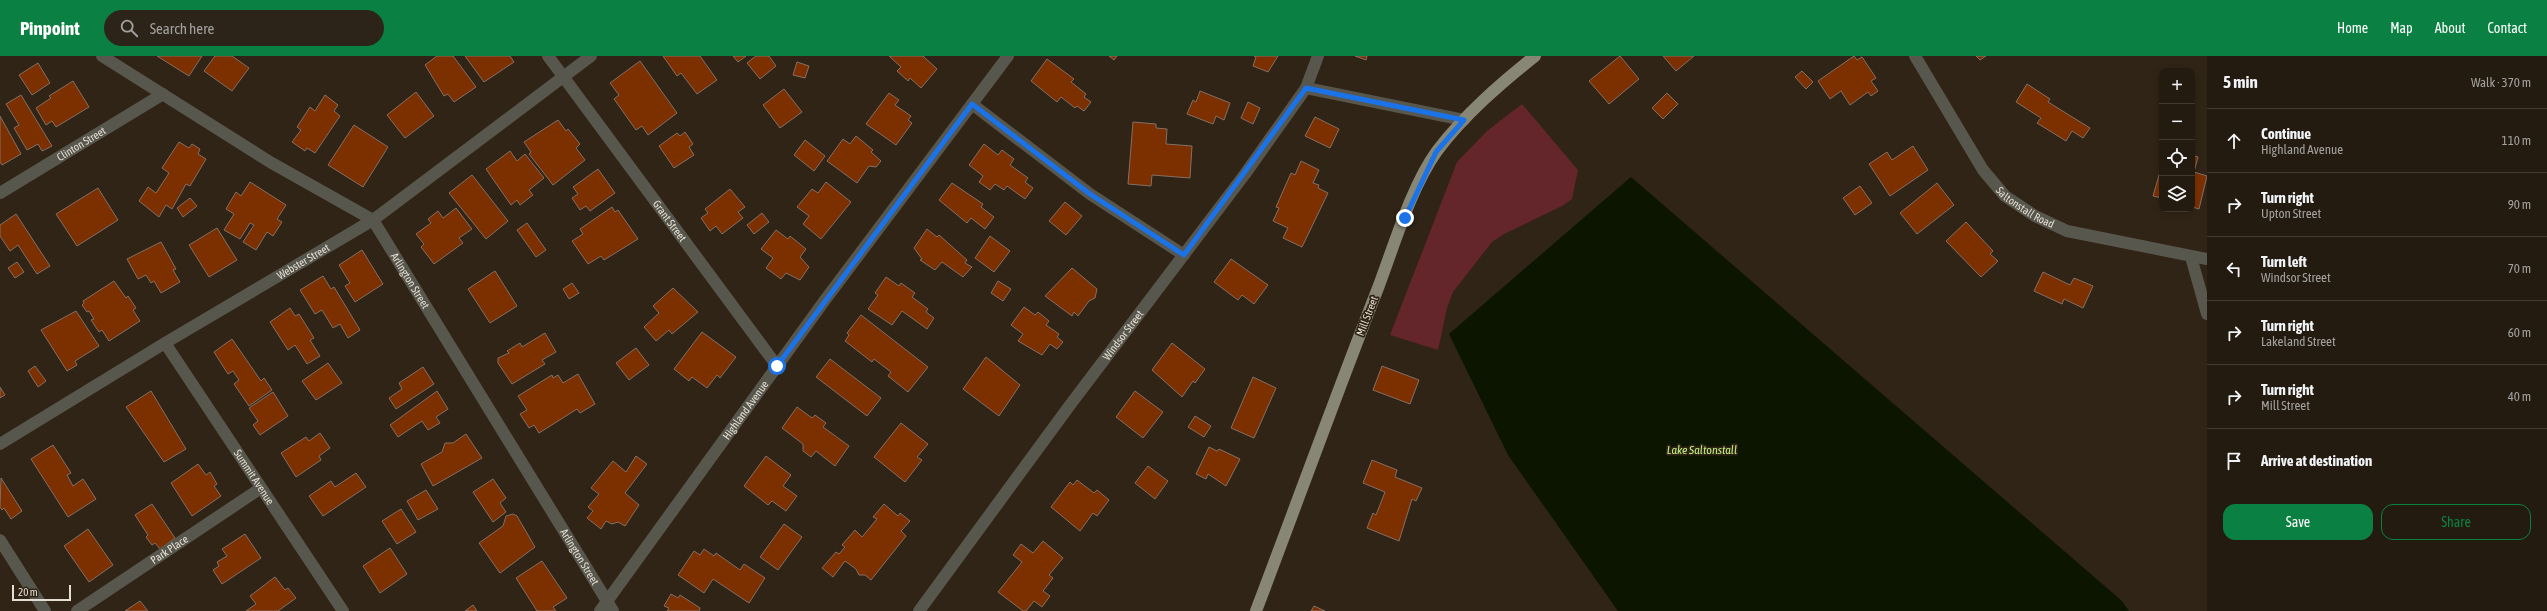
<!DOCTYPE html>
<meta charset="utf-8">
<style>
:root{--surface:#241b10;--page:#2c2419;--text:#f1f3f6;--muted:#a3a19f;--line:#413930;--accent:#0b8043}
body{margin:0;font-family:"Asap Condensed",sans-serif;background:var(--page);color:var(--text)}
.controls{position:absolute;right:12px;top:12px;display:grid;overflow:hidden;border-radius:8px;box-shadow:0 2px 6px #0003}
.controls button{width:36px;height:36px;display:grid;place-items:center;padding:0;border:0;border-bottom:1px solid var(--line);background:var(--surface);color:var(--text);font:20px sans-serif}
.scale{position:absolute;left:12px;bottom:10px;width:59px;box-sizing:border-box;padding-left:4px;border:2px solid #e5ded4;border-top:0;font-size:11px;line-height:14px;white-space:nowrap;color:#e5ded4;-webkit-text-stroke:3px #302416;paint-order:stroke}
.stop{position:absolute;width:12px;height:12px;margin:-9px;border:3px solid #1a73e8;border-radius:50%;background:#fff}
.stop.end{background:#1a73e8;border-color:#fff;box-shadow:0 1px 4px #0008}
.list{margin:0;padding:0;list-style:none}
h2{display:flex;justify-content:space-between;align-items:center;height:52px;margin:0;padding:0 16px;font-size:17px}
h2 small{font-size:13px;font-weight:400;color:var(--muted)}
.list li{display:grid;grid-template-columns:26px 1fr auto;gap:12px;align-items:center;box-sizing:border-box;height:64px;padding:0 16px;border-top:1px solid var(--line)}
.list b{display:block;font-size:15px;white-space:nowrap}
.list p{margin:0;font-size:13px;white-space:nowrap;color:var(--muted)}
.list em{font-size:13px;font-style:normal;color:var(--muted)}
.actions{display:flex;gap:8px;padding:12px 16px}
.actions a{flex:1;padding:9px 0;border:1px solid var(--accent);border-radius:12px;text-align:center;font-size:14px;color:var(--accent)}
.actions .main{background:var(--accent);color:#fff}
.icon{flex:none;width:22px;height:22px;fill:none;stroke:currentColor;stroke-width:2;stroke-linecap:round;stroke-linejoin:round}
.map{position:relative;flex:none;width:2207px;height:555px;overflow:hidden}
header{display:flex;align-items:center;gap:24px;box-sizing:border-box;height:56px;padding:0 20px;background:var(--accent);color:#fff}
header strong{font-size:19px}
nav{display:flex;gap:22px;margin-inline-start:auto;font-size:14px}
.search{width:280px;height:36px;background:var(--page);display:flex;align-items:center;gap:10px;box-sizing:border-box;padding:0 14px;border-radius:22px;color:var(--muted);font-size:15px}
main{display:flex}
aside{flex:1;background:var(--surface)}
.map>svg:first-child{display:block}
.green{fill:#64262b}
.water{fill:#0b1500}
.building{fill:#7c3000;stroke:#846f66}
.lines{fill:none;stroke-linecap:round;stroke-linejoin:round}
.minor{stroke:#58574e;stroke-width:12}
.major{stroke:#888674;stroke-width:12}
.route{stroke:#1a73e8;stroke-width:5}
.labels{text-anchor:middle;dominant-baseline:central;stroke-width:3.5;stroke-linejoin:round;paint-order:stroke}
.street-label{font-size:11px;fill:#e5ded4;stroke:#302416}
.water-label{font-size:12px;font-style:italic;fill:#c1f081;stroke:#302416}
</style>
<header>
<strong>Pinpoint</strong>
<div class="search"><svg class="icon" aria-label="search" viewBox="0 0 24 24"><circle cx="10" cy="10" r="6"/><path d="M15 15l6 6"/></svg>Search here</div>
<nav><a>Home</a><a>Map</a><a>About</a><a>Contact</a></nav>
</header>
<main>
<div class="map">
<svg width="2207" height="555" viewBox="0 0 2207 555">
<rect width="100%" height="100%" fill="#302416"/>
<!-- green -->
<path class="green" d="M1522 48 1578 114 1572 143 1562 150 1504 178 1492 186 1453 236 1447 252 1438 294 1390 279 1457 106 1487 75Z"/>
<!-- water -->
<path class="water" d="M1631 121 2122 545 2129 555H1618L1508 399 1449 278Z"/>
<!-- building -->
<path class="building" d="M157 0H202L189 20Z
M215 0H232L249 12 232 35 204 15Z
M437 0H453L476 31 454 46 448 38 444 40 425 9Z
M465 0H510L514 6 484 26Z
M663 0H700L717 24 697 38 681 17 677 20Z
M733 0H746L738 6Z
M756 0H769L776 10 760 23 747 7Z
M889 0H923L937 13 921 32 910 22 908 25 897 15 901 11Z
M1109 0H1117L1114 4Z
M1254 0H1278L1268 16 1253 10 1256 1Z
M1355 0H1367L1366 4Z
M1620 0 1639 23 1609 48 1589 25Z
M1663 0H1694L1676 15Z
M1854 0 1857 4 1862 1 1876 22 1871 25 1878 35 1871 40 1868 36 1850 49 1841 35 1830 43 1818 25Z
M1976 0H1986L1980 4Z
M1047 3 1074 23 1071 26 1086 38 1084 41 1091 46 1084 55 1077 50 1075 52 1061 41 1057 46 1031 25Z
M640 5 677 57 648 79 642 70 636 74 614 43 619 39 610 27Z
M797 6 809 10 805 22 793 19Z
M38 7 50 27 32 39 19 19Z
M1802 15 1813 26 1806 33 1795 21Z
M73 25 89 51 56 71 52 65 46 69 36 52 51 42 49 40Z
M2027 28 2050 43 2048 46 2090 72 2083 82 2072 75 2066 85 2037 67 2041 62 2016 46Z
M784 33 802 56 780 72 763 49Z
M1200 35 1230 47 1224 64 1216 60 1213 68 1187 58 1193 44 1196 46Z
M416 36 434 60 405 82 387 59Z
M889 37 899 44 895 49 911 60 908 64 912 67 896 89 866 68Z
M1667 37 1678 48 1663 63 1652 52Z
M21 39 52 90 42 95 38 88 27 94 14 72 19 69 6 48Z
M325 39 338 49 334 55 340 60 315 97 307 92 305 95 292 86 301 74 297 71 310 51 315 55Z
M1248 46 1260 52 1253 68 1241 62Z
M0 60 21 98 2 109 0 106Z
M1315 61 1339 73 1330 92 1305 80Z
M558 64 566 75 568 73 580 88 576 92 585 104 553 129 529 98 531 96 524 86Z
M1133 66 1156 68V72L1167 73 1166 88 1192 90 1190 122 1152 119 1151 130 1128 128Z
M354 69 388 91 363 131 328 109Z
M685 76 693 88 689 91 694 99 674 112 659 90 677 77 680 80Z
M856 80 873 94 871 96 881 105 876 111 869 110 857 127 827 105 843 83 850 88Z
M805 84 825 100 814 115 794 99Z
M179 86 189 92 192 88 200 93 198 98 206 103 190 130 186 128 172 153 166 149 159 161 139 145 148 131 156 137 169 117 162 112Z
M984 88 998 99 1002 94 1014 103 1010 109 1028 122 1025 126 1033 132 1025 143 1007 130 1004 134 995 128 990 134 979 126 983 120 969 109Z
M1913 90 1928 114 1890 140 1869 108 1887 96 1892 104Z
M510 95 517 105 525 98 544 122 529 134 533 139 520 149 517 144 511 149 486 113Z
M2192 99 2198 101 2194 116 2207 120 2199 153 2192 151Z
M1301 105 1319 114 1313 127 1319 129 1318 132 1328 137 1302 191 1283 182 1288 172 1273 165 1279 152 1276 151 1291 117 1295 119Z
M2162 109V142L2153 140Z
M598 113 615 137 590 155 586 150 580 154 572 142 578 138 573 131Z
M472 119 508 165 486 183 449 137Z
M250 126 286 149 277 163 282 166 273 180 267 176 256 194 243 186 254 169 250 167 240 183 224 174 234 158 226 153 236 136 241 140Z
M826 126 851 146 821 183 803 168 809 160 797 151 812 133 818 137Z
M952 127 983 148 981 151 994 161 985 173 971 162 967 167 939 144Z
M1937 127 1954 149 1917 178 1900 157Z
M1860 130 1872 147 1855 159 1843 142Z
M98 132 118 164 77 190 56 158Z
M730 133 745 151 738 156 743 162 722 178 716 170 710 175 701 162 708 157 705 153Z
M190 142 197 150 183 161 177 152Z
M1065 146 1082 160 1066 179 1049 165Z
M612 151 615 156 618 154 638 183 604 204 601 200 588 208 572 185 583 178 580 173Z
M456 152 472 173 459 182 463 187 434 208 421 191 424 188 416 178 431 167 428 163 438 155 443 162Z
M762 157 769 166 754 178 747 169Z
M16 158 50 210 37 218 18 189 10 195 0 180V169Z
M1966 166 1993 195 1990 198 1998 205 1981 221 1946 185Z
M527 167 546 194 536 201 517 174Z
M217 172 237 204 209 221 189 189Z
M927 173 937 181 939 179 967 204 965 207 972 211 963 221 942 206 935 214 920 204 922 203 914 192Z
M776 174 788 183 790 180 806 193 800 201 809 211 800 224 786 217 781 223 766 212 773 202 761 193Z
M990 180 1010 195 994 216 975 202Z
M161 186 176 213 173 214 180 226 161 237 154 225 151 227 146 219 138 223 127 203Z
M362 194 383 228 355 246 345 230 350 227 339 209Z
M1231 203 1268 229 1254 248 1242 239 1238 244 1214 226Z
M17 206 24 216 15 222 8 212Z
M1072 212 1097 233 1095 242 1089 245 1078 260 1074 256 1072 260 1045 240Z
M495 215 517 250 490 267 468 233Z
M2043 216 2070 229 2074 222 2093 230 2083 252 2064 243 2062 248 2034 235Z
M323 220 331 233 334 231 360 274 348 282 340 268 333 272 322 254 315 258 300 234Z
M886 221 899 230 901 227 915 237 912 241 928 253 926 256 934 262 927 273 902 255 892 269 868 253 878 239 875 237Z
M114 225 126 242 128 240 136 252 133 254 140 265 109 285 102 274 99 276 91 264 94 263 89 255 87 256 82 249 84 247 83 245Z
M998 225 1011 233 1003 245 991 237Z
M572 227 579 237 569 243 563 233Z
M673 232 698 256 672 278 669 274 656 285 644 271 659 257 653 250Z
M1024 251 1035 259 1038 256 1049 265 1046 269 1059 278 1057 281 1063 286 1057 293 1050 288 1042 299 1018 285 1023 278 1011 269Z
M290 252 295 260 299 258 314 282 310 284 320 300 307 308 295 289 288 294 270 266Z
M76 255 99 290 75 305 77 309 67 315 41 274Z
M861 259 928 311 908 336 888 320 891 316 874 303 872 306 845 285 849 279 847 277Z
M702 276 736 301 720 322 717 319 707 332 692 321 689 325 674 313Z
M545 277 556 296 542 304 545 308 512 328 498 307V302L509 297 507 295 520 287 522 291Z
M232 283 261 325 264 322 272 334 249 350 234 328 239 324 233 315 228 318 214 296Z
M1172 287 1205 313 1195 327 1193 325 1182 341 1152 314Z
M636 292 649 309 629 324 616 307Z
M986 301 1020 329 999 360 963 333Z
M830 303 881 342 867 360 816 321Z
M328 307 342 327 316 344 302 325Z
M35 310 46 325 38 331 28 315Z
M1382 310 1419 324 1410 348 1373 334Z
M423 311 434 328 396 353 389 342 402 333 399 327Z
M578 318 595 348 580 357 577 353 539 377 534 369 529 372 520 358 527 354 518 340 552 319 553 322 558 319 563 327Z
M1253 321 1276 332 1254 382 1231 372Z
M0 331 5 339 0 342Z
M151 335 186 393 164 406 126 351Z
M437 335 448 353 436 361 440 367 428 374 422 365 398 381 390 369Z
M1135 335 1163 356 1143 382 1116 361Z
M273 336 288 360 260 379 253 369 258 365 249 352Z
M797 351 812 362 815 359 826 367 823 371 849 390 835 410 816 395 811 401 803 395V388L782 372Z
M1195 360 1211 370 1204 381 1188 371Z
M901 367 928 388 917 401 922 404 905 426 874 401Z
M320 377 330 392 319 400 321 404 296 421 281 397 306 381 309 385Z
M466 378 482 402 433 430 421 408 442 396 445 387H453Z
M53 389 71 417 67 419 73 430 83 423 96 443 68 461 31 403Z
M1209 391 1217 395 1219 393 1240 403 1226 430 1208 418 1206 423 1196 418Z
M636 400 647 408 625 437 639 449 625 470 618 466 612 468 606 465 601 473 587 462 593 455 588 451 599 438 591 432 613 405 626 416Z
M766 400 791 419 783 430 797 440 786 455 772 445 768 449 744 430Z
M1372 404 1397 414 1395 421 1422 432 1416 445 1412 443 1399 485 1367 472 1373 457 1376 459 1385 436 1363 427Z
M198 408 206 419 210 416 217 428 214 430 221 440 192 460 171 427Z
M1148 410 1168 425 1155 443 1135 427Z
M356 417 366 431 323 460 309 440 331 425 335 431Z
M1 422 22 455 11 463 4 452 2 454 0 451Z
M493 423 506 442 500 447 506 456 493 466 473 436Z
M1077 424 1094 437 1097 434 1109 444 1097 460 1093 457 1080 475 1051 451 1070 426 1073 429Z
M426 434 438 453 418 464 407 445Z
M152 448 175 482 160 493 155 487 152 489 146 481 148 479 135 459Z
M884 448 898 460 900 457 910 465 901 475 906 480 871 524 865 519H859L856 513 845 505 833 521 822 512 836 496 839 498 845 491 842 489 855 474 862 481 877 463 873 461Z
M401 453 416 476 397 488 382 465Z
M513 458 517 460 535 491 500 517 479 487 503 470 506 460Z
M784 468 802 481 778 514 760 501Z
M88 473 113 509 89 526 64 490Z
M245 478 261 502 222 528 213 514 219 510 217 506 227 500 222 493Z
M1043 485 1063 502 1049 519 1053 522 1043 535 1050 540 1042 551 1034 545 1026 555H1023L998 536 1022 506 1013 499 1021 488 1033 497Z
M390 492 407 518 380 537 363 510Z
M704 493 714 500 716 497 740 514 744 508 765 522 749 547 713 523 704 537 678 519 694 495 700 499Z
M542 505 567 542 553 551 556 555H537L516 522Z
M275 521 285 534 288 532 296 542 278 555H246L256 548 250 540Z
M671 538 678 542 680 539 700 552 699 555H667L669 552 664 550Z
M140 545 148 555H125Z
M473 549 477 555H465Z
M1314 550 1325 555H1311Z"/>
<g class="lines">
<!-- minor -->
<g class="minor">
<path id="s1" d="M102 0 270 106 373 164 613 555"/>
<path id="s2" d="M548 0 777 310"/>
<path id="s3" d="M1915 0 1983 114 2005 140 2035 160 2067 175 2207 203"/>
<path d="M1306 32 1464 64"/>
<path d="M972 48 1090 138 1184 199"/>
<path id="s4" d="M0 137 163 38"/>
<path d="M2191 201 2207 258"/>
<path id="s5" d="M165 287 343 555"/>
<path id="s6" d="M0 388 165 287 373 164 591 0"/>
<path d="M0 484 45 555"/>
<path id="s7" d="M77 555 261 432"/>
<path id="s8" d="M600 555 825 244 1008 0"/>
<path id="s9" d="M919 555 1070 349 1245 118 1306 32 1318 0"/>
</g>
<!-- major -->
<path class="major" d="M1256 555C1297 447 1336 339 1378 232 1394 190 1411 131 1437 95 1464 59 1500 28 1535 0"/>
</g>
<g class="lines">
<!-- route -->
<path class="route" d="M777 310 972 48 1090 138 1184 199 1306 32 1464 64 1436 96 1405 162"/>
</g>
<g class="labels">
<!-- street labels -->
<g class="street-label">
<text stroke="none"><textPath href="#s4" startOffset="95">Clinton Street</textPath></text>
<text stroke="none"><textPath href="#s3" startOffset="190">Saltonstall Road</textPath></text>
<text stroke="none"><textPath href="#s2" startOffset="205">Grant Street</textPath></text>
<text stroke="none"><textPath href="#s6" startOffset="354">Webster Street</textPath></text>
<text stroke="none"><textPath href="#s1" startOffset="388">Arlington Street</textPath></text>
<text transform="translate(1367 260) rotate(-69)">Mill Street</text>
<text stroke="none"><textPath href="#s9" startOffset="343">Windsor Street</textPath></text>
<text stroke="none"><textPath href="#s8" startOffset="248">Highland Avenue</textPath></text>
<text stroke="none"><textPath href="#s5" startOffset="161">Summit Avenue</textPath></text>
<text stroke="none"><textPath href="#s7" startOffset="111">Park Place</textPath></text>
<text stroke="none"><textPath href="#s1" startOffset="712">Arlington Street</textPath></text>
</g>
<!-- water labels -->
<g class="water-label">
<text x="1702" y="394">Lake Saltonstall</text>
</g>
</g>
</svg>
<div class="controls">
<button>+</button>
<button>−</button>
<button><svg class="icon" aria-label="locate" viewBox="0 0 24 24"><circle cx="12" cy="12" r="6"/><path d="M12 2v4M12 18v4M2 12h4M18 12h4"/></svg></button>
<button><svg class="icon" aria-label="layers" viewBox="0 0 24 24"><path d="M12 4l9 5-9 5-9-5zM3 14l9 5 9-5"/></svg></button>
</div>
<div class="scale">20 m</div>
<div class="stop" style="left:777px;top:310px"></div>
<div class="stop end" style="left:1405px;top:162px"></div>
</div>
<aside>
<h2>5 min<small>Walk · 370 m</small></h2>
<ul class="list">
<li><svg class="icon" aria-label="ahead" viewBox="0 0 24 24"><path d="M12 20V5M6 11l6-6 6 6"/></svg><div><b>Continue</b><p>Highland Avenue</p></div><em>110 m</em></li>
<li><svg class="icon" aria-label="right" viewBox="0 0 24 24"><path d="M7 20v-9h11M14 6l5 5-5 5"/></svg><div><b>Turn right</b><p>Upton Street</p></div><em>90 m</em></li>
<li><svg class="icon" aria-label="left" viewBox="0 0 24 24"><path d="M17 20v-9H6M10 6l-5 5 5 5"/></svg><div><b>Turn left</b><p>Windsor Street</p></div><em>70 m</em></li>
<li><svg class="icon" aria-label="right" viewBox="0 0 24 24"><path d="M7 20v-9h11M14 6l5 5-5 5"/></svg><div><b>Turn right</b><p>Lakeland Street</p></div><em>60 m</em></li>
<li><svg class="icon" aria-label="right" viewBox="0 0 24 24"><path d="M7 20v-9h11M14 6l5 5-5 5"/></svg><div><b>Turn right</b><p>Mill Street</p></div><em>40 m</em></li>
<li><svg class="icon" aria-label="arrive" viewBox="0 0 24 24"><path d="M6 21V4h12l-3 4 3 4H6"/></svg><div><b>Arrive at destination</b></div></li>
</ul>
<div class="actions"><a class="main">Save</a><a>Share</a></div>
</aside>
</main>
